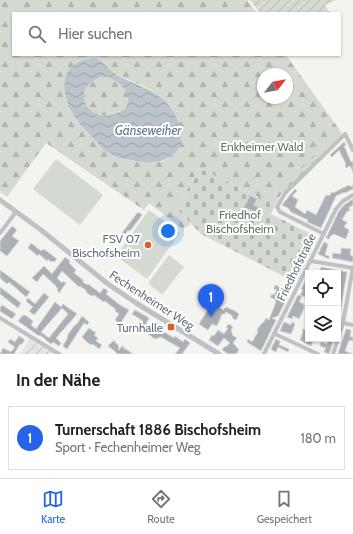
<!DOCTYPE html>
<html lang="de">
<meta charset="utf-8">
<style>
:root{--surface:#fff;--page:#f6f6f6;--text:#202124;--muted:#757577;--line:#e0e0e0;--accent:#2563eb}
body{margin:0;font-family:Cabin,sans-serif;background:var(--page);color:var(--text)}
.controls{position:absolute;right:12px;bottom:12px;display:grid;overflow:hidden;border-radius:0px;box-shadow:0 1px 3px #0004}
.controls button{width:36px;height:36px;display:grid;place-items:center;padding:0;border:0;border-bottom:1px solid var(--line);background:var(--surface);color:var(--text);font:20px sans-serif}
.compass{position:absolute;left:257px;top:68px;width:36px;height:36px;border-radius:50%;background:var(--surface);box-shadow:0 1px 3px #0004;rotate:59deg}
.you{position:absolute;left:168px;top:231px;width:14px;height:14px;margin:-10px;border:3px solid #fff;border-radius:50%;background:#1a73e8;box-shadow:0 0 0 6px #1a73e833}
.badge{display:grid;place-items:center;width:26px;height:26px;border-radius:50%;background:var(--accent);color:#fff;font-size:13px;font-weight:700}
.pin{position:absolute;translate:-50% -33px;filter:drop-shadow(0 1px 2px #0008)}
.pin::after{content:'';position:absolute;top:21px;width:14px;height:12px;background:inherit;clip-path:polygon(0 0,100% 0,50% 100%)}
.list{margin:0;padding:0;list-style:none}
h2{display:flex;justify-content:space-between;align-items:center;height:52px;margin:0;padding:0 16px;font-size:17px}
h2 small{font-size:13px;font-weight:400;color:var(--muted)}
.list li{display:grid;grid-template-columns:26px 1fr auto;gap:12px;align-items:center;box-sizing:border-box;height:64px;margin:0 8px 8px;padding:0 8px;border:1px solid var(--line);border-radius:0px}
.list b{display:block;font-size:15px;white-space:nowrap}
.list p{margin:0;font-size:13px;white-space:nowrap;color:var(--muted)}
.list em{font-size:13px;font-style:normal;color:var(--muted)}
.icon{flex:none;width:22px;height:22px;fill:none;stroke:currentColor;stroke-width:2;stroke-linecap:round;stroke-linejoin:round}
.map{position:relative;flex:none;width:353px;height:354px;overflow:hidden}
.search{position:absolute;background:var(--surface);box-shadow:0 1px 3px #0004;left:12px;right:12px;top:12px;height:44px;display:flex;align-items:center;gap:10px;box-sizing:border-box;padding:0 14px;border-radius:0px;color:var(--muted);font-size:15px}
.sheet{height:124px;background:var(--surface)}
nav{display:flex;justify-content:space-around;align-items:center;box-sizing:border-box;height:56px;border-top:1px solid var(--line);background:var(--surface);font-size:11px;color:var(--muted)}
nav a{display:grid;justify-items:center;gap:2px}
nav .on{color:var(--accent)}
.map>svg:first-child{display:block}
.industrial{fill:url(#industrial-furrows)}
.grass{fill:url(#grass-dots)}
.forest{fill:url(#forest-firs);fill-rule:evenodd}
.cemetery{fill:url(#cemetery-stones)}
.park{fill:url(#park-crowns)}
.garden{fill:url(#garden-furrows)}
.pitch{fill:#d4dad1}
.water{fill:url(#water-waves);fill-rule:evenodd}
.building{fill:#aab0b5;stroke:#d4d5d2;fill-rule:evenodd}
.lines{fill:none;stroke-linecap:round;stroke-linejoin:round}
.minor{stroke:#bec2c5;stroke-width:4}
.tertiary{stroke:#bec2c5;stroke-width:5}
.poi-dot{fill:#dd5d26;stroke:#fff;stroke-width:1.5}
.labels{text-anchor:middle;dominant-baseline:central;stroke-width:4;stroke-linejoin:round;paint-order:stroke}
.park-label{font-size:12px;fill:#657762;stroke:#fff}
.poi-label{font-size:12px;fill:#637180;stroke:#fff;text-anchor:end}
.street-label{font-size:12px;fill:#637180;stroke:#fff}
.water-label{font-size:13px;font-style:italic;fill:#637a85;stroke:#fff}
</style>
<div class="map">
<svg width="353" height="354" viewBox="0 0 353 354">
<defs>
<pattern id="industrial-furrows" width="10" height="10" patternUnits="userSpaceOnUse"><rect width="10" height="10" fill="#e4e5e3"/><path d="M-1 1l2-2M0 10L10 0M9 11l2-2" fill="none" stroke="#bcbebd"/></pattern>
<pattern id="grass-dots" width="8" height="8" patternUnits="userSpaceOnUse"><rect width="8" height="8" fill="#d4dad1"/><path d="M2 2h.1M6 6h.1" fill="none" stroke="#b0b5af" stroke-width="1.8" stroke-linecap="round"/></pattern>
<pattern id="forest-firs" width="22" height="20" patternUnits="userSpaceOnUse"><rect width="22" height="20" fill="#d4dad1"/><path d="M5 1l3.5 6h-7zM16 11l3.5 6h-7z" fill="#b0b5af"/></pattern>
<pattern id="cemetery-stones" width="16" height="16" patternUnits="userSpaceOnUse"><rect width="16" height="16" fill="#d4dad1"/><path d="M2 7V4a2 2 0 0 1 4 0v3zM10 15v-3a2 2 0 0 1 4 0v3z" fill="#b0b5af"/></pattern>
<pattern id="park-crowns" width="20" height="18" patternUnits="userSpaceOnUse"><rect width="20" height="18" fill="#d4dad1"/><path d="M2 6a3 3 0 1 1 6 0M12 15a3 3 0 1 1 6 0" fill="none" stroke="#b0b5af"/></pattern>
<pattern id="garden-furrows" width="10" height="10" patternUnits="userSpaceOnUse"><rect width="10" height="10" fill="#d4dad1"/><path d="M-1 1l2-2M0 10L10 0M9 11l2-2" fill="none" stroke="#b0b5af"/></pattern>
<pattern id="water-waves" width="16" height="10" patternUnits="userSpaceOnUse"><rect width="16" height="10" fill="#bac4ca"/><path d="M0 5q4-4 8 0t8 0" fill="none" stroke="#9ba4a9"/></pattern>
</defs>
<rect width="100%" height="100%" fill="#f3f4ef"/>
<!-- industrial -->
<path class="industrial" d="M30 339 55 354H20Z"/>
<!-- grass -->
<path class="grass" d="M313 235 317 237V239L298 279 293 277Z"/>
<!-- forest -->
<path class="forest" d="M0 0H247L257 13H13V55H286L341 132V135L281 194 275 205 199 168 177 209 191 224 183 229 149 203 144 210 46 143 7 197 0 192ZM89 58C104 56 105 68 116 74 140 86 164 90 176 116 180 125 182 133 180 143 178 152 171 159 162 161 150 163 119 160 109 154 103 150 98 144 94 139 88 133 82 128 77 121 61 98 56 67 89 58ZM263 74H287V98H263Z
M104 76C109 76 113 79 116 81 128 90 132 95 125 109 120 112 113 115 107 116 94 117 79 103 85 90 88 83 97 78 104 76Z"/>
<!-- cemetery -->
<path class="cemetery" d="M199 168 275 205 271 214 313 235 291 280 201 234 177 209Z"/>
<!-- park -->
<path class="park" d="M314 146 320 152 302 169 297 164Z"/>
<!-- garden -->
<path class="garden" d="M250 0H336L325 5 330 13H260Z"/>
<!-- pitch -->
<path class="pitch" d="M56 159 103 195 80 225 33 189Z
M149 210 180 233 147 279 116 256Z
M169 255 184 267 162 295 148 283Z"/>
<!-- water -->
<path class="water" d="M93 58C103 58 106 68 114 73 143 91 167 88 180 126 182 134 182 145 176 152 168 161 155 163 143 162 132 160 117 159 108 153 102 150 98 143 93 138 88 132 81 127 77 120 60 96 56 62 93 58ZM104 76C109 76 112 79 116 81 127 89 132 97 125 109 120 112 113 115 107 116 94 117 79 103 85 90 88 83 97 78 104 76Z"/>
<!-- building -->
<path class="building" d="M344 142 346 145 344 146 351 162 353 161V172L350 166 346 168 345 165 346 164 339 150 332 157 330 155Z
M349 185 351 187 353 185V189L347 192 342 193 336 196 321 228 307 222 308 220 291 212 288 208 282 205 295 189 297 191 292 196 298 200 295 207 305 214 307 210 316 215 326 195 329 196 332 192 333 193Z
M250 195 257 199 254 205 263 210 260 215 249 209 248 211 243 209Z
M353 199V205L348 208 350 209 348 212 347 211 342 220 347 222 344 227 349 230 346 239 334 234 333 235H331L329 239 326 238 339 211 344 205Z
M138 212 142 215 130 231 128 230 122 239 119 238 122 233Z
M12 226 17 230 12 236 19 241 7 256 0 251V241Z
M324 242 328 244 325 255 329 256V259L318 254Z
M31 243 41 251 44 249 57 259 54 262 52 261 51 262 48 259 47 261 39 254 38 256 28 248Z
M341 248 351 249 350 255 353 256V262L332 258 333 253 341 254Z
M65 257 70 261 69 263 76 270 74 273 83 280V282L87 285 88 284 100 293 104 288 108 291 106 294 120 305 129 310 120 324 115 320 119 314 115 311 116 310 114 308 105 301 104 302 94 295 93 296 90 295 86 292 87 291 80 286 79 287 62 271 57 278 62 283 63 281 66 283 59 293 57 290 58 289 55 285 43 274 37 282 32 278 44 266 52 274Z
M321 267 347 272 339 319H338V299L340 293 341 276H338V273H319Z
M0 270 30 292 26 297 9 282 7 284 0 278Z
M289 275 295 278 292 283 294 284 278 316 272 318 276 320 261 351 247 342 248 339 252 342 258 332 257 330 261 324H262L263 322H264L266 318 269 320 276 302 275 301 276 300 270 297 272 294 274 295 277 290 274 289 275 285 283 289 284 287 286 288 290 280 287 279Z
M308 275V291L305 297 300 295 303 290 301 289Z
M0 287 21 303 18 308 0 294Z
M44 293 49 297 34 315 29 311 33 307 26 301 28 298 35 304Z
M298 295 302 296 299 302 304 304 303 306H305L299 319 293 316 292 319 287 317Z
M55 302 61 307 63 304 77 314 56 338 61 343 59 346 53 342 51 344 40 335 39 336 18 321 22 316 25 315 33 321 31 325 36 329ZM62 308 68 314 49 338 41 332Z
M212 303 223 310 226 307 235 311 239 314 236 320 232 318 233 316 226 312 225 314H222L217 326 212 324 208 330 199 324Z
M2 305 16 314 12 319 0 311V308Z
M135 310 149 318 146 324 157 331 163 334 164 332 174 338 175 336 183 342 185 339 190 343 182 354H175L180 348 161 337 155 339 139 328 143 321 132 314Z
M82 316 89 322 87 325 84 323 67 349 63 346 68 337 67 336 74 326 77 324Z
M284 322 291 325 292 322 295 324 291 334 280 331Z
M229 324 233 327 231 330 232 331 231 332 233 334 232 335 237 338 233 343 239 350 236 354H228L222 350 225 346 226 347 230 343 224 338 218 346 209 340 212 335 214 336 218 330 224 334 228 328 226 327Z
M89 328 96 333 94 335 98 338 96 341 102 345 99 349 93 344 92 345 88 343 82 337Z
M303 329 308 331V339L313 341 311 346 300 340 303 332 302 331Z
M346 329 351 330 350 337H353V341L349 340 345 351 353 354H338Z
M19 336 25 340 21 345 20 344 14 354H0L3 348 11 352 15 347 8 342 10 339 15 342Z
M276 339 280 341 279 345 289 349 288 352 278 347 276 352 272 350 271 349Z
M331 339H334L329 354 324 352 326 348 320 346 321 342 327 344 329 340 330 341Z
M113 341H115L116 344H118L119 350 122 346 124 347V349H126L133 354H116L117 353 108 346Z"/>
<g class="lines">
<!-- minor -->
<path class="minor" d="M0 233 16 212
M324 234 280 212 277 207 285 193 345 134 353 150
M311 261 353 268
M0 318 59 354
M343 323 353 325
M275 334 318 354
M264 354 336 209 343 201 353 195
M333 354 343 323 353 267"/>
<!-- tertiary -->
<path class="tertiary" d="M0 200 41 230 108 284 136 303 219 354"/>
</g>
<!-- markers -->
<g class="poi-dot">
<circle cx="148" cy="245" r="4"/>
<rect x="167" y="323" width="8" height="8" rx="2"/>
</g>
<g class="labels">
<!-- park labels -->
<g class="park-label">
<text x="262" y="146">Enkheimer Wald</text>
<text x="240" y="214">Friedhof<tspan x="240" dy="14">Bischofsheim</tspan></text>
</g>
<!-- poi labels -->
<g class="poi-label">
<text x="140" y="238">FSV 07<tspan x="140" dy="14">Bischofsheim</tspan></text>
<text x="163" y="327">Turnhalle</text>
</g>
<!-- street labels -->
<g class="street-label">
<text transform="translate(296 267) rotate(-64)">Friedhofstraße</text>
<text transform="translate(152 300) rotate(33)">Fechenheimer Weg</text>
</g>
<!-- water labels -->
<g class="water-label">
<text x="148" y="130">Gänseweiher</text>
</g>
</g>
</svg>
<div class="controls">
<button><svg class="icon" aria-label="locate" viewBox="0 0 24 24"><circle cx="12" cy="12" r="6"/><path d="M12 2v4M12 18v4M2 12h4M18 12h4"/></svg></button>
<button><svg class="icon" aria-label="layers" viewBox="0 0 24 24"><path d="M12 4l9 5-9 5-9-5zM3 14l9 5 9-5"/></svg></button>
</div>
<svg class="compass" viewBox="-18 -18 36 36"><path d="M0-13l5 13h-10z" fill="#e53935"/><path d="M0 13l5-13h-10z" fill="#757577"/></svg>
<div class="you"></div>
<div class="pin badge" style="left:211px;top:317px">1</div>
<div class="search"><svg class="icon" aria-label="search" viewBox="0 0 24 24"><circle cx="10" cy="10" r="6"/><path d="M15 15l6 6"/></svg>Hier suchen</div>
</div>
<section class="sheet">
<h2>In der Nähe<small></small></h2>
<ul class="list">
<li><span class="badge">1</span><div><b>Turnerschaft 1886 Bischofsheim</b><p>Sport · Fechenheimer Weg</p></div><em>180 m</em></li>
</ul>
</section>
<nav>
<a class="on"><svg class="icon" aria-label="map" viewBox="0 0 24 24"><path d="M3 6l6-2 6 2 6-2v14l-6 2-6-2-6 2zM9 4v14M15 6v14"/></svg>Karte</a>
<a><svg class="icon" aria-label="directions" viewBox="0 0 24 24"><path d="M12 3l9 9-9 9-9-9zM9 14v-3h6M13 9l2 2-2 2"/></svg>Route</a>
<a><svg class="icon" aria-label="saved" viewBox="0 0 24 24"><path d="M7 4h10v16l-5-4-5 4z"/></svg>Gespeichert</a>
</nav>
